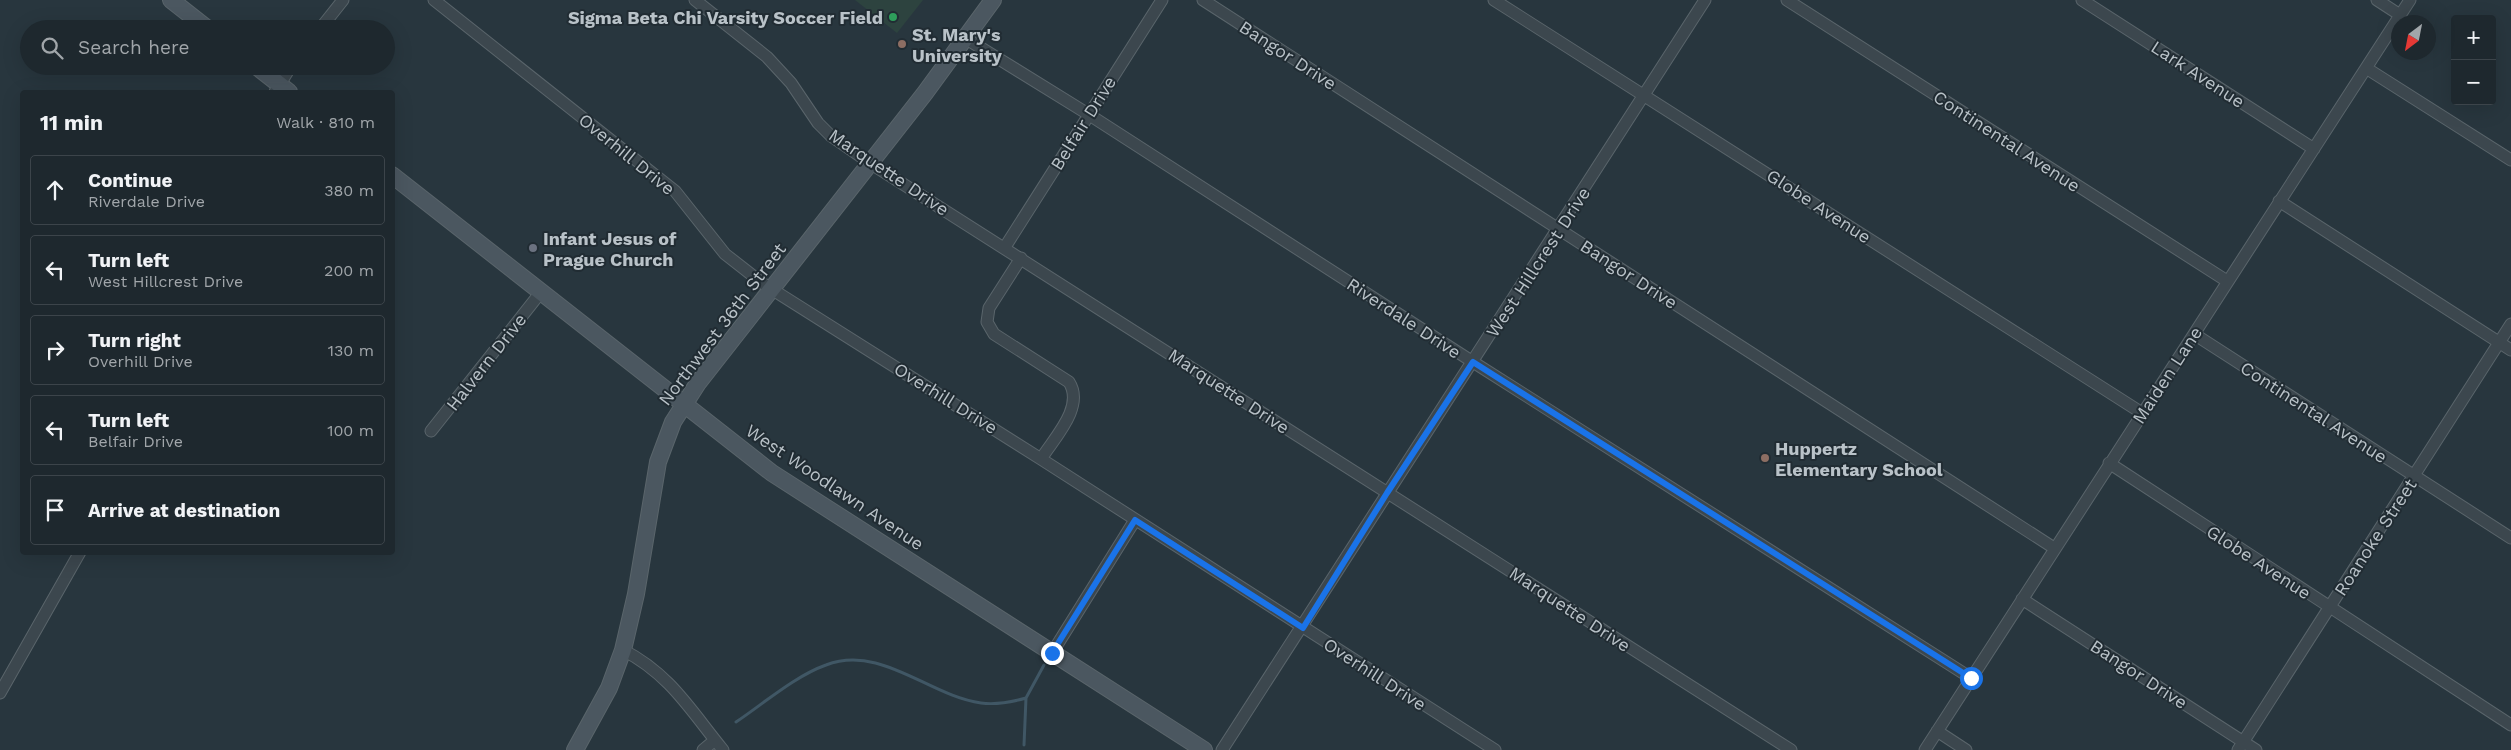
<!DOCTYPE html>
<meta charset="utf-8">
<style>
:root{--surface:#1e282e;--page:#263036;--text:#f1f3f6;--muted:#a1a6aa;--line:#3c444a}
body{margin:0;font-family:"Work Sans",sans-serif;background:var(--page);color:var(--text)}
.controls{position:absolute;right:15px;top:15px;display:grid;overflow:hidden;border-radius:5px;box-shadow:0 5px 20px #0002}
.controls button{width:45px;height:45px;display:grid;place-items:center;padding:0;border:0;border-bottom:1px solid var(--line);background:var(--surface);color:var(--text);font:25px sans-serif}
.compass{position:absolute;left:2391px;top:15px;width:45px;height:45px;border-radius:50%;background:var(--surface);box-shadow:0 5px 20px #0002;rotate:212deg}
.stop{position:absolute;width:15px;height:15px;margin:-11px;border:4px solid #1a73e8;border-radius:50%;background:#fff}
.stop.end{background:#1a73e8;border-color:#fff;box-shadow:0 1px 5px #0008}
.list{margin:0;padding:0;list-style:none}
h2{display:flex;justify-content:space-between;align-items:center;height:65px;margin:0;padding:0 20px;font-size:21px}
h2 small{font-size:16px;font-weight:400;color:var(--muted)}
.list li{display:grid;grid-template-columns:32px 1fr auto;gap:15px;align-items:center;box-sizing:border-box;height:70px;margin:0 10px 10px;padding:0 10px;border:1px solid var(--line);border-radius:5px}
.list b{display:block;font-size:19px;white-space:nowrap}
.list p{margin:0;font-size:16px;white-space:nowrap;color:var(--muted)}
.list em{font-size:16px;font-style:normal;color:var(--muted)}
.icon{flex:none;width:28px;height:28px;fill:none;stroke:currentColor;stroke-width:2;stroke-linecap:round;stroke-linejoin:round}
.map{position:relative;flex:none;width:2511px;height:750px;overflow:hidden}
.search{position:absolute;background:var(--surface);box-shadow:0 5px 20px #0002;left:20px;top:20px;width:375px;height:55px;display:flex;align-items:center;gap:12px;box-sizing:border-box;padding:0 18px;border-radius:28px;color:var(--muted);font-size:19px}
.panel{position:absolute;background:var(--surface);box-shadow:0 5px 20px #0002;left:20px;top:90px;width:375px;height:465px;border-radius:5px}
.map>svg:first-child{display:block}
.park{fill:#2d433f}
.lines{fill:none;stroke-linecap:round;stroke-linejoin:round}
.stream{stroke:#405765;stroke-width:3}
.street-casing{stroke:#5a656b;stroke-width:13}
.secondary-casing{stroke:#5a656b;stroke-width:18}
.street{stroke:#3c474e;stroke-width:11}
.secondary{stroke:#4b5760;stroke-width:16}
.route{stroke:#1a73e8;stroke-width:6}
.leisure-dot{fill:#2e9e5b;stroke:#212c33;stroke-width:2}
.education-dot{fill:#8d6e63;stroke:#212c33;stroke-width:2}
.worship-dot{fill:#6b7280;stroke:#212c33;stroke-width:2}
.labels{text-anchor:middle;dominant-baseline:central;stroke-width:4;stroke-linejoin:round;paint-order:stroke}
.poi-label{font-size:18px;font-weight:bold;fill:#b9c2c8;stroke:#212c33;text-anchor:start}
.street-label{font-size:18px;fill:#b9c2c8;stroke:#212c33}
</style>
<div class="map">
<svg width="2511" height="750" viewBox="0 0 2511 750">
<rect width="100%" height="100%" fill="#28363e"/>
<!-- park -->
<path class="park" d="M855 0H923L897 33Z"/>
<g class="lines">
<!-- stream -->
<path class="stream" d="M736 722C763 704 795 676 826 665 881 644 929 696 981 703 996 705 1012 702 1026 698
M1024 745 1026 698 1044 665"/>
<defs>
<path id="street" d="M434 0 675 191 725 254 762 283 1041 459 1495 750
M695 0 767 57 791 83 818 123 831 136 870 163 1791 750
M1203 0 2054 548
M1494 0 2142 413
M1787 0 2227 281
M2082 0 2314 149
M2377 0 2400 15
M320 29 343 0
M965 38 1088 114 1473 362 1971 678
M2366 68 2511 160
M275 92 291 66
M2279 201 2511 350
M1005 247 1162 0
M1021 258 989 308 987 322 994 334 1069 382C1085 407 1054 438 1041 459
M2194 334 2511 538
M431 431 541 292
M2109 463 2511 725
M2022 599 2256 750
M623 650C670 674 691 711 723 750
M1052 653 1135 520
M0 693 80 552
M1937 731 1966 750
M703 750 715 740
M1222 750 1705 0
M1925 750 2410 0
M2238 750 2511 324"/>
<path id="secondary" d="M171 0 208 29
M256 66 289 92
M392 175 772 473 1204 750
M575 750 609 688 623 650 636 594 658 462 673 422 698 383 925 93 993 0"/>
</defs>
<!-- street casing -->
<use href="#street" class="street-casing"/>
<!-- secondary casing -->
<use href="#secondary" class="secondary-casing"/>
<!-- street -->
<use href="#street" class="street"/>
<!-- secondary -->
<use href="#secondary" class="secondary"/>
</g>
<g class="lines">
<!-- route -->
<path class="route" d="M1052 653 1135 520 1303 628 1387 493 1473 362 1971 678"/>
</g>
<!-- markers -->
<circle class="leisure-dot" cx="893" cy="17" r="5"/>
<g class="education-dot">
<circle cx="902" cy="44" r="5"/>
<circle cx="1765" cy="458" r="5"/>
</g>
<circle class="worship-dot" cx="533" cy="248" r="5"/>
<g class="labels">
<!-- poi labels -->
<g class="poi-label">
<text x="883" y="17" text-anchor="end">Sigma Beta Chi Varsity Soccer Field</text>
<text x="912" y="34">St. Mary's<tspan x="912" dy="21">University</tspan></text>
<text x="543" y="238">Infant Jesus of<tspan x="543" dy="21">Prague Church</tspan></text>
<text x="1775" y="448">Huppertz<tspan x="1775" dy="21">Elementary School</tspan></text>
</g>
<!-- street labels -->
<g class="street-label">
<text transform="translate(1288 55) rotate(33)">Bangor Drive</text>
<text transform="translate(2198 74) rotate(33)">Lark Avenue</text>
<text transform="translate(1083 123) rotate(-58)">Belfair Drive</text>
<text transform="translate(2007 141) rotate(33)">Continental Avenue</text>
<text transform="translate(627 154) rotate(39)">Overhill Drive</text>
<text transform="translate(889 172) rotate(34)">Marquette Drive</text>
<text transform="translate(1819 206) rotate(33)">Globe Avenue</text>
<text transform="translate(1538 262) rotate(-57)">West Hillcrest Drive</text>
<text transform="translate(1629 274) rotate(33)">Bangor Drive</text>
<text transform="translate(1404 318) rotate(33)">Riverdale Drive</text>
<text transform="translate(722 324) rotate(-53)">Northwest 36th Street</text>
<text transform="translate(486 362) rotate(-52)">Halvern Drive</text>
<text transform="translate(2167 375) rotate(-57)">Maiden Lane</text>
<text transform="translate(1229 391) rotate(33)">Marquette Drive</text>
<text transform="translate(946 398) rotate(32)">Overhill Drive</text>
<text transform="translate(2314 412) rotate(33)">Continental Avenue</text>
<text transform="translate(835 487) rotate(34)">West Woodlawn Avenue</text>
<text transform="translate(2375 537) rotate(-57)">Roanoke Street</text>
<text transform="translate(2259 562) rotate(33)">Globe Avenue</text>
<text transform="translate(1570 609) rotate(33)">Marquette Drive</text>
<text transform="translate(1375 674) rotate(33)">Overhill Drive</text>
<text transform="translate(2139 674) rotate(33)">Bangor Drive</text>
</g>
</g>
</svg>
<div class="controls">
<button>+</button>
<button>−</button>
</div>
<svg class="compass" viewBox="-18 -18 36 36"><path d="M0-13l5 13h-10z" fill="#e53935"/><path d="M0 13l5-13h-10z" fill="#a1a6aa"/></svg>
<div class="stop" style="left:1971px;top:678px"></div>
<div class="stop end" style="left:1052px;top:653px"></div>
<div class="search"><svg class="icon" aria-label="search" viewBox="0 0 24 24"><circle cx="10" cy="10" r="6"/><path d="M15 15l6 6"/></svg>Search here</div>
<section class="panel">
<h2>11 min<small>Walk · 810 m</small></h2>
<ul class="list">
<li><svg class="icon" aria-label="ahead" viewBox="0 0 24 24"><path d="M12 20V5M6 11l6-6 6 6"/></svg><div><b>Continue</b><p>Riverdale Drive</p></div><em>380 m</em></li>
<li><svg class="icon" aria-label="left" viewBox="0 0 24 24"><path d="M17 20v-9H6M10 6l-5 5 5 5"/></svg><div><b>Turn left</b><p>West Hillcrest Drive</p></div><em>200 m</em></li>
<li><svg class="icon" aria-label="right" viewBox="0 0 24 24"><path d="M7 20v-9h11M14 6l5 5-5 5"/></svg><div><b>Turn right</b><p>Overhill Drive</p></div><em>130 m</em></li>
<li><svg class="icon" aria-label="left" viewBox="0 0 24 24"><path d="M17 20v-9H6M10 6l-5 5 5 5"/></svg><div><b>Turn left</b><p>Belfair Drive</p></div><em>100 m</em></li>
<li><svg class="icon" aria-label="arrive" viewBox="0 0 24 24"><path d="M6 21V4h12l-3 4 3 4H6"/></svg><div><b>Arrive at destination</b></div></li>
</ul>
</section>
</div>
